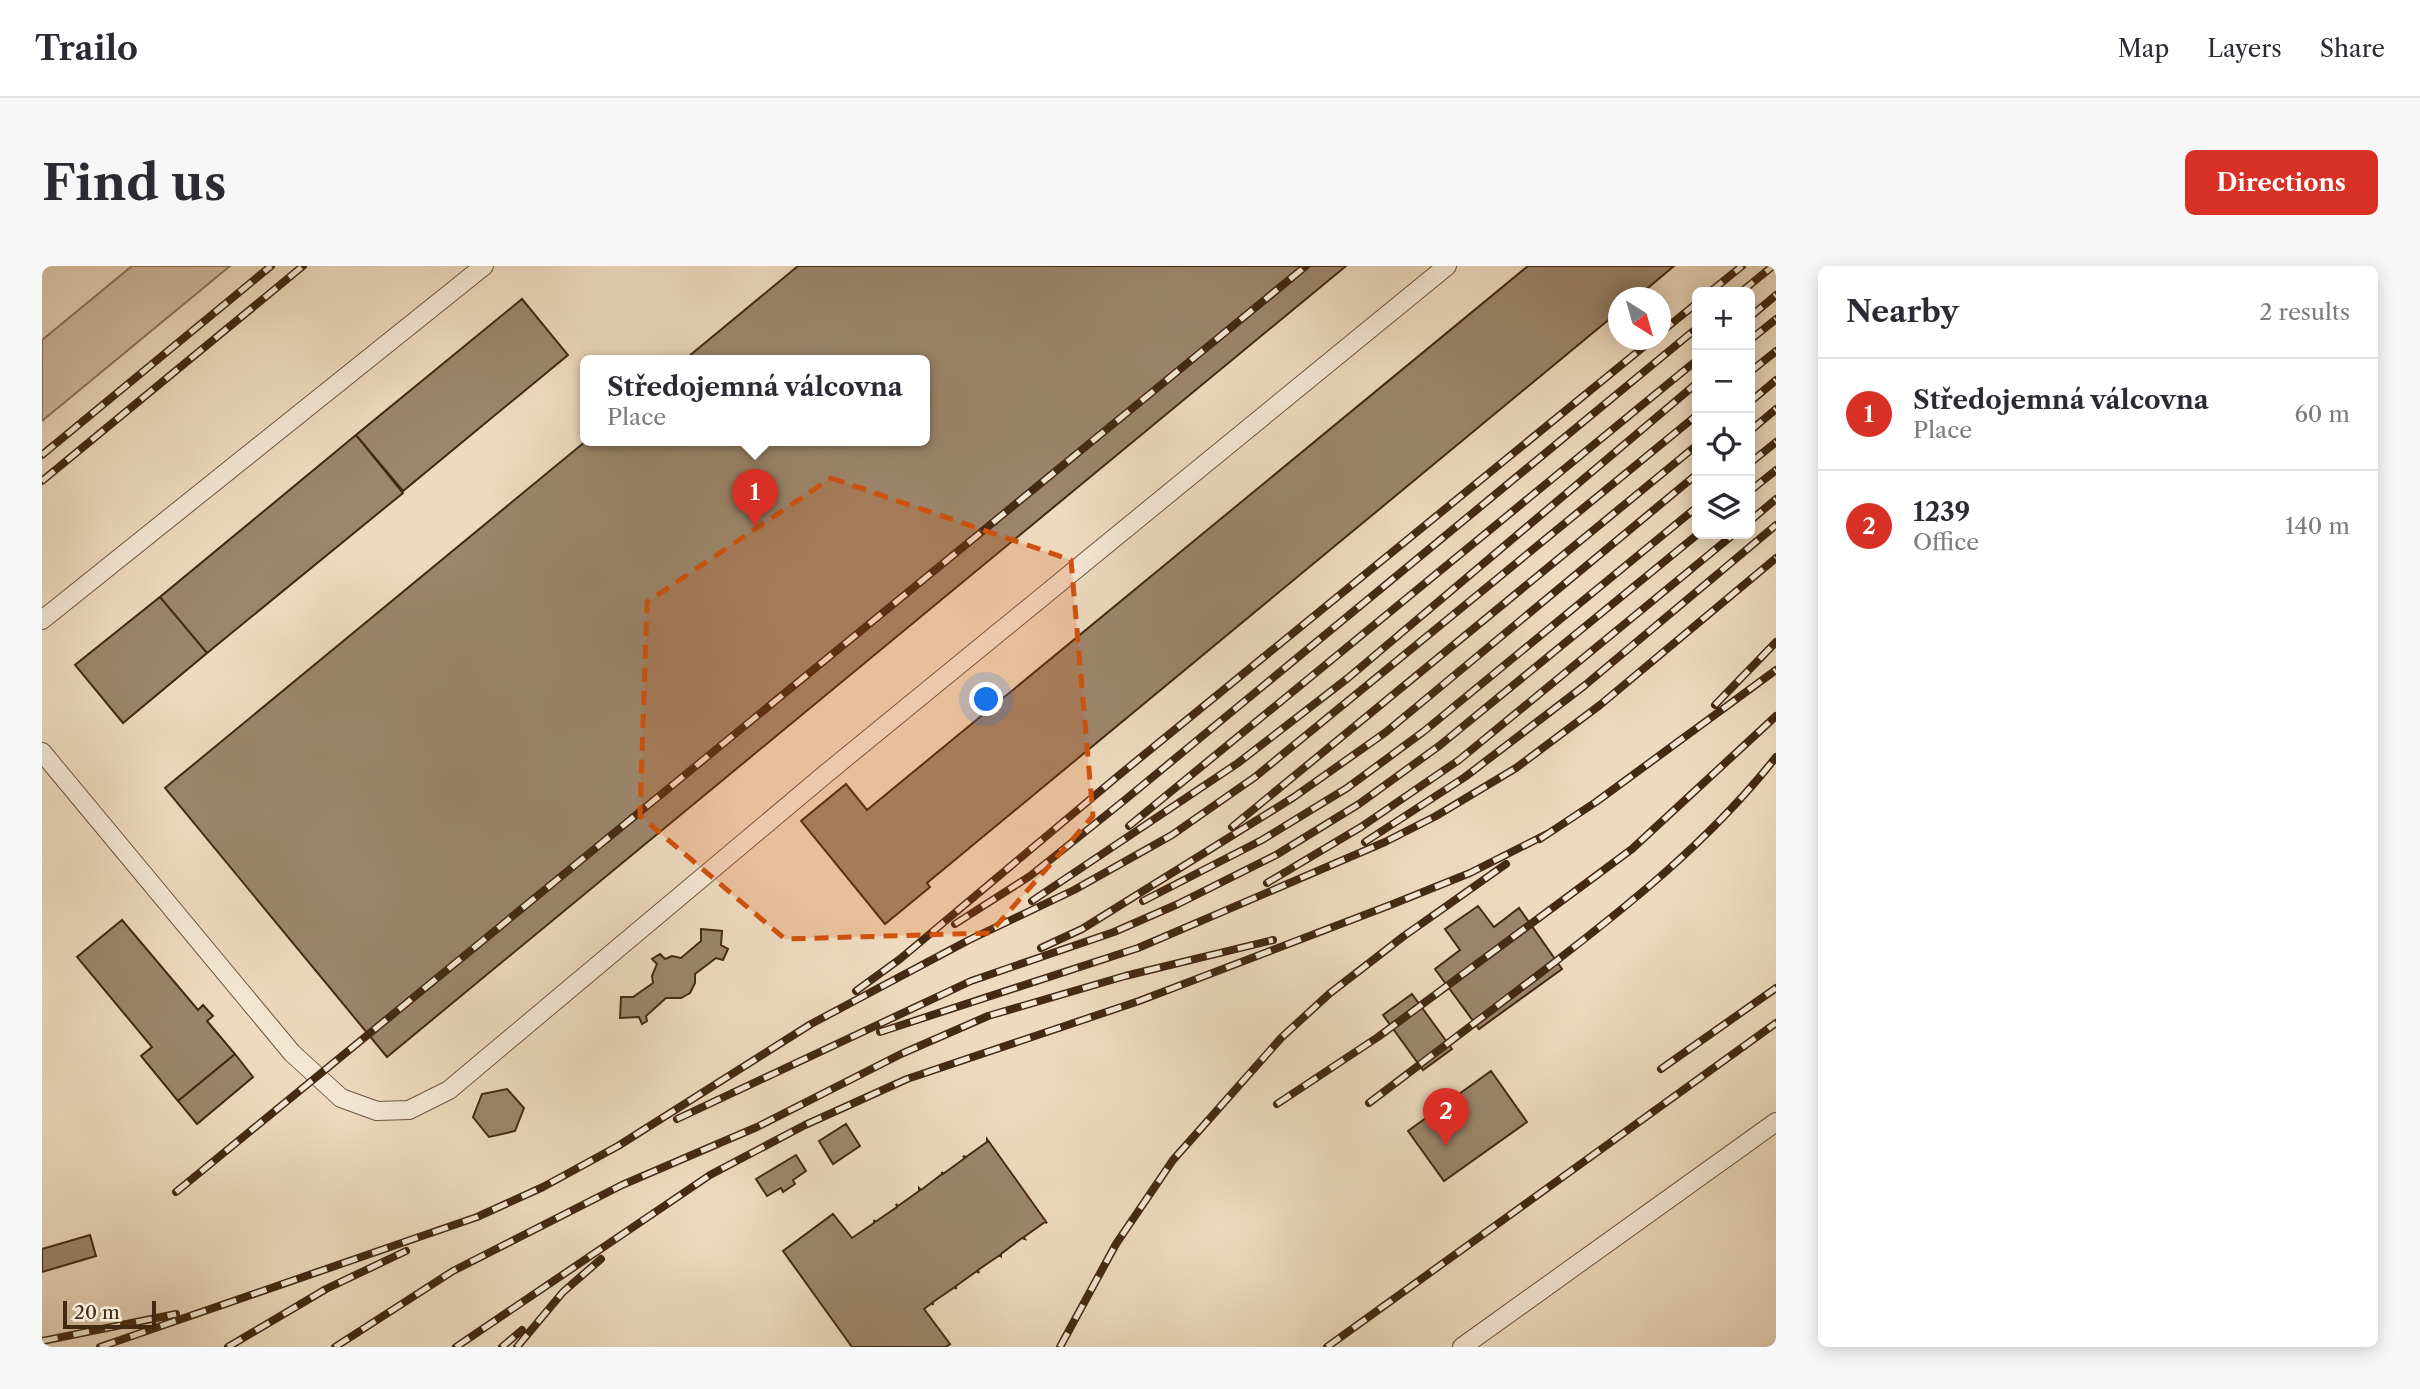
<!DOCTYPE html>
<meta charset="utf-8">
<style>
:root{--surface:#fff;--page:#f7f7f7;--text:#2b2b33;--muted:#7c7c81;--line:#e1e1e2;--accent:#d93025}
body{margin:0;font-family:"Libre Caslon Text",serif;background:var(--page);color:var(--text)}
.controls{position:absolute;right:21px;top:21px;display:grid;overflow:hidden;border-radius:10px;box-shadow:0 4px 18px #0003}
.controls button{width:63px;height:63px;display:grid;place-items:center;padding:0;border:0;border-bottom:2px solid var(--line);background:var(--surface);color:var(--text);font:35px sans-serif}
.compass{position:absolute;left:1566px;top:21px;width:63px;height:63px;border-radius:50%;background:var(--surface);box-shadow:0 4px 18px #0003;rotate:143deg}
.scale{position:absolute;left:21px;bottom:18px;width:93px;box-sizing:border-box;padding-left:7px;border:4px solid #442a13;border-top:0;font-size:19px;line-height:24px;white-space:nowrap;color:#442a13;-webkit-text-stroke:5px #f4e8d5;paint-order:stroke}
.you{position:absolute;left:945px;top:434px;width:24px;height:24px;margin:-18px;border:5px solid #fff;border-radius:50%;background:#1a73e8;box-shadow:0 0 0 10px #1a73e833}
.badge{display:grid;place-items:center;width:46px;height:46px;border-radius:50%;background:var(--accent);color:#fff;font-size:23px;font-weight:700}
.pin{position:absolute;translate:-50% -58px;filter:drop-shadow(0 2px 4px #0008)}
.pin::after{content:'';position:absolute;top:37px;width:24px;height:21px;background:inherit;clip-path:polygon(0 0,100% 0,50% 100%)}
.popup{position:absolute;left:538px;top:89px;width:350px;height:91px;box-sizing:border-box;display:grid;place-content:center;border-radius:10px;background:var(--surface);filter:drop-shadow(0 2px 5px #0005);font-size:23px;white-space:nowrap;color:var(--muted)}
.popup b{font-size:26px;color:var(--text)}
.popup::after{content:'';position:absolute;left:50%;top:100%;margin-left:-14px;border:14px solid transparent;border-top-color:var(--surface)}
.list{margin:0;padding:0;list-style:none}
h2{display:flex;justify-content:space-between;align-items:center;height:91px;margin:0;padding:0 28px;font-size:30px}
h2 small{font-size:23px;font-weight:400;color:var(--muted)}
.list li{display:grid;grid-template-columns:46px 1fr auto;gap:21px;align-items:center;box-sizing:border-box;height:112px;padding:0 28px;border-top:2px solid var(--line)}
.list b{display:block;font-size:26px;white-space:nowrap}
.list p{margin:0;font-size:23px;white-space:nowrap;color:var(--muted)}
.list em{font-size:23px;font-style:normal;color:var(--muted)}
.icon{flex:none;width:38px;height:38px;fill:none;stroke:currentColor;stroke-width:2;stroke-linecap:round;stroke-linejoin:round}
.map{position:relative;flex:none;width:1734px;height:1081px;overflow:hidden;border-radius:10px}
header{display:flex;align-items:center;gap:42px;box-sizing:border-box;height:98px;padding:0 35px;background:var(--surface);border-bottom:2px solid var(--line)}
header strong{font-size:33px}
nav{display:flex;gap:38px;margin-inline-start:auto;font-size:24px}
.intro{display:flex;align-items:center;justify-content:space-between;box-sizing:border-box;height:168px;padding:0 42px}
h1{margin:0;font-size:49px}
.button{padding:18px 32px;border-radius:10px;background:var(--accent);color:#fff;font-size:24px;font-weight:700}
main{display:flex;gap:42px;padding:0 42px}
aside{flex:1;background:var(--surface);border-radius:10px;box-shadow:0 4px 18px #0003}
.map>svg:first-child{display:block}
.green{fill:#d1bda2;stroke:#8a745a;stroke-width:2}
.building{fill:#9c866c;stroke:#442a13;stroke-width:2}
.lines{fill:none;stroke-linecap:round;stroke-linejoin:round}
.service-casing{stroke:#6e563e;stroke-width:20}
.service{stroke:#f4e8d5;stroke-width:18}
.rail-casing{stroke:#442a13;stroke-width:8}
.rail{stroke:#f4e8d5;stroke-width:5;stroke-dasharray:16;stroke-linecap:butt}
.marked{fill:#cf520d;fill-opacity:0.2;stroke:#cf520d;stroke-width:5;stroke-dasharray:14 9;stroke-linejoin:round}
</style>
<header>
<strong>Trailo</strong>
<nav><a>Map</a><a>Layers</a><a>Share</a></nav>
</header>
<div class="intro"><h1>Find us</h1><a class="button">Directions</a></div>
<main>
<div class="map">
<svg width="1734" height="1081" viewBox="0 0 1734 1081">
<rect width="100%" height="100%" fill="#eedbbf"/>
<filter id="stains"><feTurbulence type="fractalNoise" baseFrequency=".00286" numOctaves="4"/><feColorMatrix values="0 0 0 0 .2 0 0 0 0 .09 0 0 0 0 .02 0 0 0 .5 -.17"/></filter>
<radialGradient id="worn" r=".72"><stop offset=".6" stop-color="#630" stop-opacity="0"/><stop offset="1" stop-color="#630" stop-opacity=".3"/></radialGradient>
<!-- green -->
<path class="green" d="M90 0H188L0 155V74Z"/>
<!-- building -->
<path class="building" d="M756 0H1304L345 791 123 522 544 175H883V95H641Z
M1486 0H1632L1594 32H1576V46L885 617 888 621 843 658 759 555 804 518 825 544Z
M480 33 526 89 361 225 314 169Z
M314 169 361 227 165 387 118 331Z
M118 331 165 387 81 457 33 399Z
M1436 640 1452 661 1477 642 1520 703 1437 763 1393 703 1418 684 1403 663Z
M80 654 156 744 161 739 171 750 165 755 193 788 136 835 99 790 110 781 35 691Z
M659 663 680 665 679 679 686 683 681 694 674 692 653 708V717L648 727 639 732H624L604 750 605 755 600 758 597 751 578 752 579 731H591L611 717 610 710 615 698 610 693 618 688 623 693 630 690 639 692 659 675Z
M1370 728 1410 783 1381 804 1341 749Z
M193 788 211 811 155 858 136 835Z
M1449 805 1485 856 1402 915 1366 865Z
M465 823 482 842 473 865 447 871 431 851 440 828Z
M804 858 818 880 791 898 777 875Z
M945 873 1005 957 1003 956 982 971 983 973 980 972 959 988V990L958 989 936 1004 937 1007 935 1005 914 1020V1023L913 1021 891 1036V1039L890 1037 882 1043 908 1078 904 1081H810L741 985 791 948 810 972 832 957V954L833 956 855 941 854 938 856 940 877 925V922L879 924 900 908V906L901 908 923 892 921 890 924 891 945 876Z
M754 889 764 905 751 914 753 918 741 926 739 922 725 930 714 913Z
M48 969 54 990 0 1006V983Z"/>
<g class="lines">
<defs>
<path id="service" d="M0 354 442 0
M0 486 250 787 299 832 335 845 367 844 407 824 786 506 1405 0
M1420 1081 1734 856"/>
</defs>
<!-- service casing -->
<use href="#service" class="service-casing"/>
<!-- service -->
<use href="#service" class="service"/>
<defs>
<path id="rail" d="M1668 26 1700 0
M1699 26 1731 0
M1708 51 1734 29
M1618 67 1655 37
M1708 74 1734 53
M1708 106 1734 85
M1708 136 1734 114
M1708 165 1734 143
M0 189 229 0
M1708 197 1734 176
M0 215 261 0
M1708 225 1734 204
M1708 255 1734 233
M1673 439 1734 376
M1087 560 1655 94
M1190 561 1655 179
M1498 573 1554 536 1734 404
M1323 576 1423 511 1542 420 1734 259
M1225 617 1319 561 1417 494 1692 268
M990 635 1196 497 1306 412 1655 117
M1101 635 1220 574 1305 522 1381 466 1655 241
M913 658 988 610 1084 533 1655 62
M999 682 1040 663 1252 531 1344 466 1655 208
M814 725 858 693 1076 510 1610 74
M838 766 1096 682 1343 576 1394 550 1474 502 1558 439 1734 292
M1619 803 1734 722
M1327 837C1384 794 1440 751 1496 709 1582 643 1667 576 1734 491
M1235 838 1336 771 1590 583 1734 450
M635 853 929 715 1072 666 1136 638 1234 589 1317 538 1397 480 1656 268
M134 926 1264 0
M0 1075 134 1048
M58 1081 435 951 501 921 576 880 769 758 927 674 1032 624 1130 569 1213 511 1655 149
M186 1081 284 1023 364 985
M293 1081 411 1005 580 919 715 861 859 788 946 750 1083 710 1231 674
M414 1081 668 909 763 859 865 813 1097 735 1351 638 1428 607 1505 568
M460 1081 480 1064
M475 1081 521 1026 559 993
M1018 1081 1074 978 1131 894 1239 772 1287 728 1362 670 1464 598
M1285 1081 1734 757"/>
</defs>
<!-- rail casing -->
<use href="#rail" class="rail-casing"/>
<!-- rail -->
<use href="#rail" class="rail"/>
</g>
<!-- marked area -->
<path class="marked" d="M789 212 1029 294 1051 550 948 667 743 673 598 550 605 336Z"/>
<rect width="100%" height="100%" filter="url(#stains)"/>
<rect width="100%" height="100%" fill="url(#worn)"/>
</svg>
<div class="controls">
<button>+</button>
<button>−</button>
<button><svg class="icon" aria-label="locate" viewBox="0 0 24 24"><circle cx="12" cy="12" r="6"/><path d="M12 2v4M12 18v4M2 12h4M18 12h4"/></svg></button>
<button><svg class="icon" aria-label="layers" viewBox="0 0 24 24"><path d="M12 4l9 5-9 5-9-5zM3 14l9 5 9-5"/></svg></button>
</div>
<svg class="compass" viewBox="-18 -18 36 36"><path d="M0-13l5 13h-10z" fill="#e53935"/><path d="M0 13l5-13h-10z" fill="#7c7c81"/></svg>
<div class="scale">20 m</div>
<div class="you"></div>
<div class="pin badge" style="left:713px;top:261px">1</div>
<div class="popup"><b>Středojemná válcovna</b>Place</div>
<div class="pin badge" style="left:1404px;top:880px">2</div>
</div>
<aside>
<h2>Nearby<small>2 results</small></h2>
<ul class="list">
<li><span class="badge">1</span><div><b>Středojemná válcovna</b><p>Place</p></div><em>60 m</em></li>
<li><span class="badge">2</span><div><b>1239</b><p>Office</p></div><em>140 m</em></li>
</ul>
</aside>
</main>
